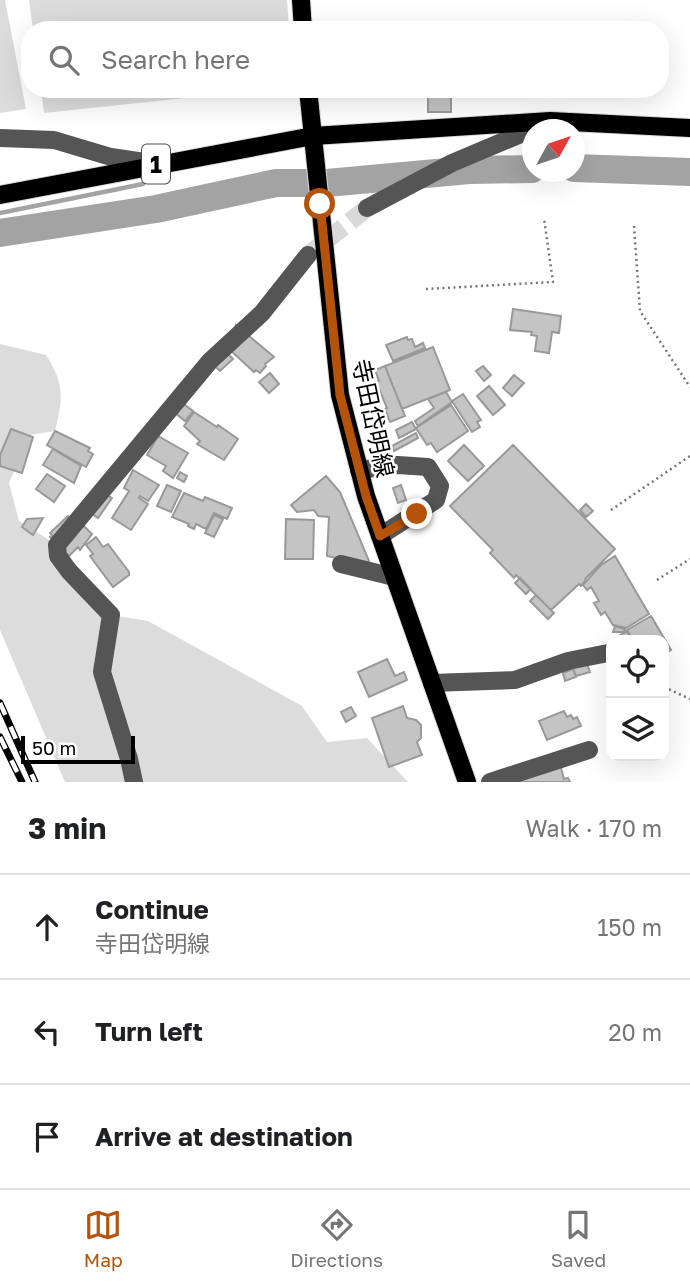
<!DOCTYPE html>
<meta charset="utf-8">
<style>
:root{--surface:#fff;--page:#f6f6f6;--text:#202124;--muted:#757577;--line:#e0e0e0;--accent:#b45309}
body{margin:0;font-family:"Golos Text","Noto Sans JP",sans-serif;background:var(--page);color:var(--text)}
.controls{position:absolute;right:21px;bottom:21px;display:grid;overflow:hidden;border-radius:14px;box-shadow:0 7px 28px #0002}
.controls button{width:63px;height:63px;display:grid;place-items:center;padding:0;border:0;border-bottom:2px solid var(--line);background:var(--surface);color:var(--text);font:35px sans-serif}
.compass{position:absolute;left:522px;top:119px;width:63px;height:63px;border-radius:50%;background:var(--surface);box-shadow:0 7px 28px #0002;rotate:50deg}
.scale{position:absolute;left:21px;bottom:18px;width:114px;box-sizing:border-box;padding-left:7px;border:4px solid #000;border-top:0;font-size:19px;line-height:24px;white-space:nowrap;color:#000;-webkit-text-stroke:5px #fff;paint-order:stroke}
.stop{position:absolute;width:21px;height:21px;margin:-16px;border:5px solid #b45309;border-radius:50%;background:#fff}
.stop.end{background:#b45309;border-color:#fff;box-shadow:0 2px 7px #0008}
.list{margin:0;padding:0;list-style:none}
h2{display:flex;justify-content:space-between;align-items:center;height:91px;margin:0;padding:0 28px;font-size:30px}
h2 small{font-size:23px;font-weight:400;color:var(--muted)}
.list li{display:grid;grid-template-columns:46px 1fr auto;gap:21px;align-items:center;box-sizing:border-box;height:105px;padding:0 28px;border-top:2px solid var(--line)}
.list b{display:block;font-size:26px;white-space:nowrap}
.list p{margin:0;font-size:23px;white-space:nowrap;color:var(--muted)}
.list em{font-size:23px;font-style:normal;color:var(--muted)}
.icon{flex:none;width:38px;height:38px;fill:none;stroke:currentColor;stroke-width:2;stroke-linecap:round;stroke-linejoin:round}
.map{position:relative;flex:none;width:690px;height:782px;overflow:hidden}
.search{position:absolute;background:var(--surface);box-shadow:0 7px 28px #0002;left:21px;right:21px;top:21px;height:77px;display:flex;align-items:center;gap:18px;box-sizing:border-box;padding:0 24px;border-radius:28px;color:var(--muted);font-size:26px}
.sheet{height:406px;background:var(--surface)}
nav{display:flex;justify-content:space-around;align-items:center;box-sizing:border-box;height:98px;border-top:2px solid var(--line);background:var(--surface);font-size:19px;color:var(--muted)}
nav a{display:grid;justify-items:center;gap:4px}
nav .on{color:var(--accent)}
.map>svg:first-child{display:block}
.green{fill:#dcdcdc}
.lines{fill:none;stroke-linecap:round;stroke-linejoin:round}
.stream{stroke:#a3a3a3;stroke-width:4.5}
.river{stroke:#a3a3a3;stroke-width:28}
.building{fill:#c4c4c4;stroke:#999;stroke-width:2}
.minor-tunnel{stroke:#d9d9d9;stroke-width:18;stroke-dasharray:18 9;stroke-linecap:butt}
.major-casing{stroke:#dbdbdb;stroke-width:20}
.path{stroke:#777;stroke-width:2.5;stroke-dasharray:2 3.5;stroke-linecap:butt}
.minor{stroke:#555;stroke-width:18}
.major{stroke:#000;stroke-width:18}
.rail-casing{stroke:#000;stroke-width:7}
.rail{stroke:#fff;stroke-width:4.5;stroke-dasharray:13;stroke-linecap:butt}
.route{stroke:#b45309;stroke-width:9}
.labels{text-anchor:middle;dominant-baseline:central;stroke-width:5;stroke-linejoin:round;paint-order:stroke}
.shield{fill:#fff;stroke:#4c4c4c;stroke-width:2}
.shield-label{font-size:23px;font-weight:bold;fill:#000}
.street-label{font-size:24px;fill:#000;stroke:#fff}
</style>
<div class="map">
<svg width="690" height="782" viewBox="0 0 690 782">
<rect width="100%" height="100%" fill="#fff"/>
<!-- green -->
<path class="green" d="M0 0H5L26 109 0 113Z
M29 0H287L289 30H33Z
M41 89H269L44 113Z
M0 344 46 355C65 385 63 398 55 431L30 435 9 483 19 521 57 545 111 615 148 621 302 706 327 742 367 738 408 782H65L0 630Z"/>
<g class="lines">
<!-- stream -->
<path class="stream" d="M0 213 143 184"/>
<!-- river -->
<path class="river" d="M574 168 690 172
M0 233 156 209 276 183H327L469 170 532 169"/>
</g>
<!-- building -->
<path class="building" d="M428 93H451V112H428Z
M513 309 561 316 559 333 552 332 549 353 535 351 537 336 531 335 532 332 510 330Z
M236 325 274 357 265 364 266 366 260 373 256 370 254 372 229 349Z
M407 337 408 340 412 339 415 347 423 343 425 348 393 361 386 345Z
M219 345 233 359 220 371 206 358Z
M433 347 450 390 402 409 385 366Z
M385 366 405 416 390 422 385 409 387 408 376 382 379 381 375 370Z
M483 366 491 375 484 381 476 371Z
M270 373 279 384 269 393 259 382Z
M514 375 524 383 512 396 503 388Z
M489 386 505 405 493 415 477 396Z
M446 392 452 402 418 426 415 421 434 408 428 399Z
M463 394 481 420 477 422 480 427 472 432 452 401Z
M181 402 193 411 185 421 174 412Z
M451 405 468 431 437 452 431 443 427 445 416 428Z
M194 412 217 427 218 425 238 439 224 460 197 444 200 441 184 426Z
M412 422 416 429 399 438 396 430Z
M11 429 33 437 22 473 0 466V455Z
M55 431 90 448 88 451 93 454 86 467 47 445Z
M416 433 418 438 394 451 392 446Z
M158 436 188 453 173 478 163 471 166 466 147 455Z
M464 445 484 466 468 481 448 461Z
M513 445 615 549 585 579 586 580 581 586 579 584 551 610 516 575 514 578 490 553 493 550 450 506Z
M53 449 81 466 74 483 43 465Z
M133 470 159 485 148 501 140 496 139 498 148 504 131 530 112 518 129 491 124 488Z
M180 472 187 476 184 482 177 478Z
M47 474 65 486 54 502 36 489Z
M326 476 340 492 369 561 365 564 327 556 329 517 318 516 314 510 297 512 291 505Z
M167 485 181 491 171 512 157 506Z
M401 485 406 500 398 503 393 488Z
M96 488 112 498 98 518 81 506Z
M184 493 203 501 205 497 232 508 227 519 214 513 206 529 196 524 194 529 188 526 189 524 172 517Z
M586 504 593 511 586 517 580 510Z
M214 515 223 519 214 537 205 533Z
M68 516 80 529 84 526 92 534 80 550 78 547 69 556 50 537 52 535 50 533Z
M43 518 33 535 22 527 27 519Z
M286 519 314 520 313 559H285Z
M96 537 103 547 108 544 129 572V575L113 587 90 556 93 554 86 545Z
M615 556 649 614 626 628 613 625 605 612 601 615 594 603 599 601 591 587 587 590 583 585 601 565Z
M520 578 531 589 526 594 515 583Z
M536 595 554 613 548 619 530 601Z
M651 616 671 650 664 654V640H633L627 630Z
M615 626 625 629 624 632H613Z
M627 631 632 640H619L617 637Z
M387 659 395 676 404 672 407 680 369 697 358 672Z
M586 661 590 672 576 676 572 665Z
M573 669 576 677 565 681 563 673Z
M403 706 407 718 416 720 421 725V738L417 742 422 755 389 767 372 718Z
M351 707 356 716 346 722 341 712Z
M564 711 567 717 571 715 573 719 577 717 581 726 547 740 539 721Z
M560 764 564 779 568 778 570 782H502Z"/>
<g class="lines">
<!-- minor-tunnel -->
<path class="minor-tunnel" d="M308 255 367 208"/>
<defs>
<path id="major" d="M301 0 303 30
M308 89 340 395 366 496 467 782
M0 195 313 136 550 121 690 128"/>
</defs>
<!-- major casing -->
<use href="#major" class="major-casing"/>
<!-- path -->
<path class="path" d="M634 226 640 311 690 387
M426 289 553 282 544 218
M611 510 690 456
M657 580 690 559
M664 687 690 699"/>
<!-- minor -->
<path class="minor" d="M0 138 54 140 111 157 158 164
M367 208 452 163 547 123
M359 470 398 465 428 467 440 486 436 500 380 536
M341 564 394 577
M432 683 515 680 568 661 608 653 611 655
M134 782 129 759 102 672 111 615 69 571 58 556 57 545 210 361 262 313 308 255
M490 782 589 750"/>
<!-- major -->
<use href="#major" class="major"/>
<defs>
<path id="rail" d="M0 703 35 782
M0 737 22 782"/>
</defs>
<!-- rail casing -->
<use href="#rail" class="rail-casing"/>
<!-- rail -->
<use href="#rail" class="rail"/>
</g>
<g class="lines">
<!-- route -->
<path class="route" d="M320 204 340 395 366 496 380 536 417 514"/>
</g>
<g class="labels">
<!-- shield labels -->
<rect class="shield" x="142" y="144.5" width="28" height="39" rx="5"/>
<g class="shield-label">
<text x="156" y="164">1</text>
</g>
<!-- street labels -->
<g class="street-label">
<text transform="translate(374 418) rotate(78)">寺田岱明線</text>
</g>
</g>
</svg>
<div class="controls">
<button><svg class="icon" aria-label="locate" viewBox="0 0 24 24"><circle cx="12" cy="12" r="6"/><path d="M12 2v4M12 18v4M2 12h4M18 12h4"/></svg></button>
<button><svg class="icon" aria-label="layers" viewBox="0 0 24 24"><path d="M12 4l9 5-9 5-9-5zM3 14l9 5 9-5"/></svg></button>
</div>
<svg class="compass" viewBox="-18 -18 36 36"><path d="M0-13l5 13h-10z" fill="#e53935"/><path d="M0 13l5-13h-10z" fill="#757577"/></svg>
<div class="scale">50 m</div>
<div class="stop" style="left:320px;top:204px"></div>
<div class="stop end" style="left:417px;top:514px"></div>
<div class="search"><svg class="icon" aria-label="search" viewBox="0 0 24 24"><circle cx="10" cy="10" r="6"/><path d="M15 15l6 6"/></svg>Search here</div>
</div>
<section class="sheet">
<h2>3 min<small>Walk · 170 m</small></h2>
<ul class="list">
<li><svg class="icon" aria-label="ahead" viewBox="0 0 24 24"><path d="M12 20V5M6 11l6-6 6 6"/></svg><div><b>Continue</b><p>寺田岱明線</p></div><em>150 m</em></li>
<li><svg class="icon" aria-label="left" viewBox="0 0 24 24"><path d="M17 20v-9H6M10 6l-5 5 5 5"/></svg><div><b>Turn left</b></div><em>20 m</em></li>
<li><svg class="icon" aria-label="arrive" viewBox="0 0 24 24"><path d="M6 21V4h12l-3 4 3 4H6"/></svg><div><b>Arrive at destination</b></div></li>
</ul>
</section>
<nav>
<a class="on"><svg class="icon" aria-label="map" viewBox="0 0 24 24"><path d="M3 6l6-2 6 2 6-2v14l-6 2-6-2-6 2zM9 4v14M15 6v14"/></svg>Map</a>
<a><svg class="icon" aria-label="directions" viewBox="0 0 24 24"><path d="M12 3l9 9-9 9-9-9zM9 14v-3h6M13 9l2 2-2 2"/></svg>Directions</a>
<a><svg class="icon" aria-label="saved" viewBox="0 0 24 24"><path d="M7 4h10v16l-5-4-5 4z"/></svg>Saved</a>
</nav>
